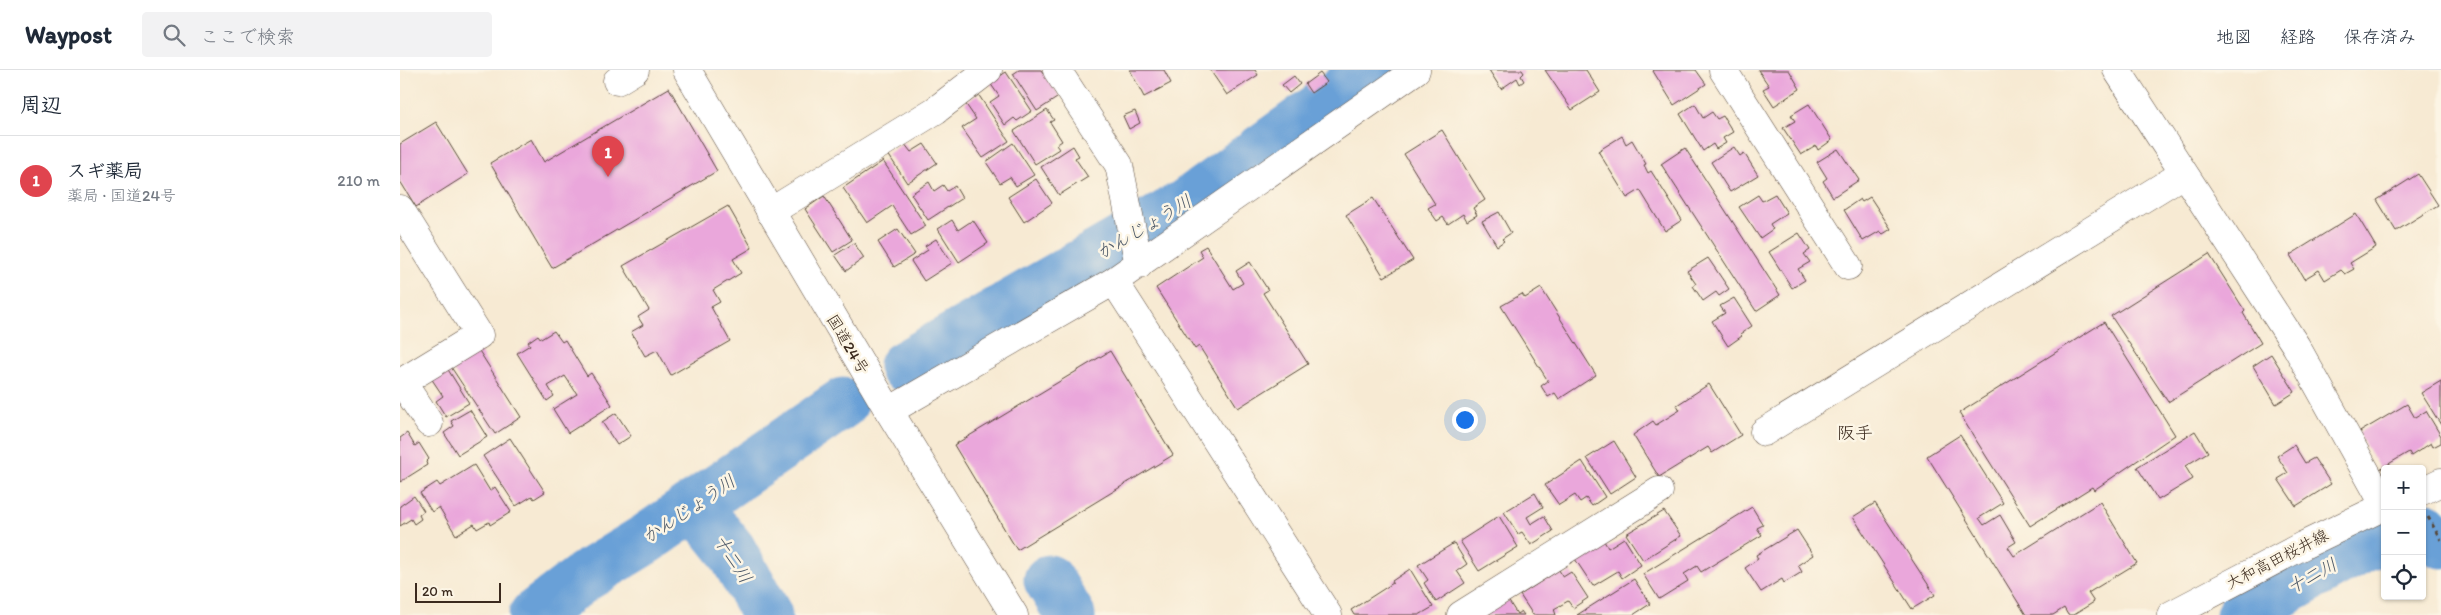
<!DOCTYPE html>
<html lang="ja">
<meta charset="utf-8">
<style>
:root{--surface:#fff;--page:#f2f2f3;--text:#1f2937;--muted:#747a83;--line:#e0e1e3;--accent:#c8321e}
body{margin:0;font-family:Itim,"Klee One",sans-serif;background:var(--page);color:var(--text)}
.controls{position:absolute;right:15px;bottom:15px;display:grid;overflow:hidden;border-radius:5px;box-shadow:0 1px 4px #0004}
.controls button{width:45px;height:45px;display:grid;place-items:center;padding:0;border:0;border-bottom:1px solid var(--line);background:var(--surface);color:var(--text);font:25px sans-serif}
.scale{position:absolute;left:15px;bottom:12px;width:86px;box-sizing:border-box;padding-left:5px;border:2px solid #3b2a1e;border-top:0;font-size:14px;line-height:18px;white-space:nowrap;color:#3b2a1e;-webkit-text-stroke:4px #fcf5e5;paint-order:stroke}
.you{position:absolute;left:1064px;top:349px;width:18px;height:18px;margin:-12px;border:4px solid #fff;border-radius:50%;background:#1a73e8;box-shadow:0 0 0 8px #1a73e833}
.badge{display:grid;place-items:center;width:32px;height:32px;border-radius:50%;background:var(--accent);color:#fff;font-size:16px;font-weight:700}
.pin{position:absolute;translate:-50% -41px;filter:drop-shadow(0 1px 2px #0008)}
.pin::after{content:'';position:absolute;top:26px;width:18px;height:15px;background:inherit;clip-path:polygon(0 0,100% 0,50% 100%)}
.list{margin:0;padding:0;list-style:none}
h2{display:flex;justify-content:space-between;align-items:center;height:65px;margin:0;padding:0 20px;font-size:21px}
h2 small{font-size:16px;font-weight:400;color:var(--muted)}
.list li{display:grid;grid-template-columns:32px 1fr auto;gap:15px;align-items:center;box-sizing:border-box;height:90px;padding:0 20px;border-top:1px solid var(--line)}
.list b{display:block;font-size:19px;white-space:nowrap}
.list p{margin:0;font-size:16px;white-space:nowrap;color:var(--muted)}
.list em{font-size:16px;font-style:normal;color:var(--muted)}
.icon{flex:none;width:28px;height:28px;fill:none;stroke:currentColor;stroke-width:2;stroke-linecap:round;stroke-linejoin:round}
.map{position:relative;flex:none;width:2041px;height:545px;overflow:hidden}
header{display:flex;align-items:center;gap:30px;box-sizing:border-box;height:70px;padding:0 25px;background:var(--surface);border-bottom:1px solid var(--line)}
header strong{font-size:24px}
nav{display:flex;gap:28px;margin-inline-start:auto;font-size:18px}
.search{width:350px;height:45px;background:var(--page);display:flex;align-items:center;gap:12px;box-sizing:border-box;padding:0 18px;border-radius:5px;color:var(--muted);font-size:19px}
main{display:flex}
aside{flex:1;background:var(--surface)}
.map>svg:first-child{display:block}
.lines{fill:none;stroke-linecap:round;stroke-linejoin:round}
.river{stroke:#69a0d7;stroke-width:51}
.building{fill:#eaa7db}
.minor-casing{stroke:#574739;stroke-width:29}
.major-casing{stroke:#574739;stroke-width:29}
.highway-casing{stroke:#574739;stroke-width:29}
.path{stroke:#574739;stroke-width:3;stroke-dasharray:4 4;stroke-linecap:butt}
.minor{stroke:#fff;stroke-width:28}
.major{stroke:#fff;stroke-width:28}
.highway{stroke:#fff;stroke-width:28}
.labels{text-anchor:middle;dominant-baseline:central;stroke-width:5;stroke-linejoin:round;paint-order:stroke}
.street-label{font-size:16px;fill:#3b2a1e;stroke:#fcf5e5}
.water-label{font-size:18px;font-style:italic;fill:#4d5968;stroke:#fcf5e5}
.neighbourhood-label{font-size:18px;fill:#3b2a1e;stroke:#fcf5e5}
</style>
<header>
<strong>Waypost</strong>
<div class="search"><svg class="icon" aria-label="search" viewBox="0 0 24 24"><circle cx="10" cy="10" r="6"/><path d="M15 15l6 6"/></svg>ここで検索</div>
<nav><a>地図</a><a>経路</a><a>保存済み</a></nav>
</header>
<main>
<aside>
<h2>周辺<small></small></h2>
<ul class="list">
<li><span class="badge" style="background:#e0444e">1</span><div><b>スギ薬局</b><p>薬局 · 国道24号</p></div><em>210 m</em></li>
</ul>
</aside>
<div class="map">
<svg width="2041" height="545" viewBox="0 0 2041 545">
<rect width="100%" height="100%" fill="#fcf5e5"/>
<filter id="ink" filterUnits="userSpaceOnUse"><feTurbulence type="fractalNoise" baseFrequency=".02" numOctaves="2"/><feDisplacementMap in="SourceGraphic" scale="10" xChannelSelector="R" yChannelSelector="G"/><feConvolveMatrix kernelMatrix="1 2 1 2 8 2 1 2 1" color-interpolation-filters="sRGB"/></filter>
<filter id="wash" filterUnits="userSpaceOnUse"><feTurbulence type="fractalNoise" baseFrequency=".0096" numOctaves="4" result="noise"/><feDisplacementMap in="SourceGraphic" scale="20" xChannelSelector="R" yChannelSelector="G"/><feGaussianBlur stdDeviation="1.12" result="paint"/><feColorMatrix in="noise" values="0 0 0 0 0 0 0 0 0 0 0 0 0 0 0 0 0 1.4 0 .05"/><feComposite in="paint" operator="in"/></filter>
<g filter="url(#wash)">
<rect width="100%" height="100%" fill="#f7ead3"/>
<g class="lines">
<!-- river -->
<path class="river" d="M504 296 786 134 972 0
M295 435 331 480 367 545
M2022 459 2026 458 2041 473
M649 510 670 545
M134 545 184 507 246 469 443 333
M1841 545 1963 477 1985 470"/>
</g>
<g id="blocks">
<!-- building -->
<path class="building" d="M619 0H641L660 26 637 41 613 4Z
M730 0H764L771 13 744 27Z
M810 0H855L858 5 827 25Z
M1089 0H1122L1124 3 1121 6 1124 11 1120 14 1117 8 1101 19Z
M1145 0H1186L1200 22 1172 40Z
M1254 0H1296L1306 14 1274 35 1253 1Z
M1358 0H1389L1400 19 1374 36 1363 19 1369 16Z
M606 2 632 41 617 51 614 48 605 55 590 32 599 26 590 13Z
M920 3 927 12 911 23 905 14Z
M894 6 900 14 889 23 882 15Z
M269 18 317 101 152 198 90 93 131 69 144 92Z
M578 24 609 71 583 88 562 58 576 49 565 33Z
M1295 34 1303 48 1312 42 1317 49 1323 46 1333 62 1323 68 1326 73 1316 79 1313 74 1303 81 1280 44Z
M1409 34 1432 70 1418 80 1416 76 1401 85 1383 58 1395 51 1391 45Z
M647 40 654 50 650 52 662 71 656 75 659 79 635 94 614 61Z
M735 41 740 53 729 59 723 46Z
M36 52 68 104 16 137 0 111V74Z
M1042 60 1085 130 1073 138 1077 145 1067 151 1063 144 1048 154 1043 147 1037 151 1028 138 1035 134 1004 84Z
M1222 66 1226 74 1232 70 1246 94 1244 95 1248 103 1251 101 1282 150 1265 161 1240 120 1227 128 1198 81Z
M504 73 511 82 524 74 537 93 507 113 488 84Z
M613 73 634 105 616 116 610 107 600 113 586 92Z
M673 76 679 86 675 88 688 107 659 125 641 97Z
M1334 77 1340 86 1344 83 1358 105 1330 122 1311 92Z
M1285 78 1380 225 1356 241 1261 94Z
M1438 79 1459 110 1433 127 1423 111 1427 108 1417 92Z
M483 91 526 156 511 165 492 136 467 153 443 118Z
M2018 104 2038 135 1996 161 1977 130Z
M636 109 652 133 624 152 608 127Z
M529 112 534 121 543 115 547 121 555 116 562 128 528 150 511 124Z
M1375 124 1387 143 1370 154 1373 159 1360 168 1339 137 1358 125 1362 131Z
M424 126 452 170 433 182 405 139Z
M1470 127 1491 159 1483 164 1480 161 1463 171 1444 140 1460 129 1462 132Z
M973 128 1013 190 984 207 946 145Z
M328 136 352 178 333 189 341 203 313 220 320 232 311 237 330 271 271 305 257 280 245 286 231 262 243 255 238 247 249 240 223 196Z
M1099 142 1111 163 1102 169 1104 171 1097 176 1082 151Z
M1956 144 1976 177 1950 193 1954 199 1945 204 1941 200 1925 210 1919 200 1904 209 1890 185Z
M552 150 558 160 573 150 588 173 559 192 538 159Z
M498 159 515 184 494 197 478 172Z
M1399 163 1410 180 1404 184 1410 192 1398 199 1405 210 1392 218 1369 182Z
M536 169 552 193 524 211 511 191 528 180 525 176Z
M454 173 464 188 446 201 435 185Z
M806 176 833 219 843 213 836 201 850 192 868 220 863 223 908 294 838 338 799 276 795 279 756 218 803 187 799 180Z
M1809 184 1845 241 1843 243 1861 273 1768 332 1711 246Z
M1308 188 1329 219 1319 226 1316 222 1303 231 1293 216 1296 214 1287 201Z
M1141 218 1196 305 1159 329 1155 323 1148 327 1141 316 1148 311 1101 236 1122 224 1125 228Z
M1334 228 1352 256 1340 264 1342 266 1328 276 1312 251 1325 243 1320 236Z
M1704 252 1775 365 1694 420 1692 417 1630 456 1559 343Z
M154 261 162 272 165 270 187 306 191 303 212 335 168 363 153 339 177 324 165 306 148 316 154 326 147 331 117 283 130 275 128 272 138 265 141 269Z
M76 276 121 347 95 364 49 294Z
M710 281 773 385 617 480 554 375Z
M1871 284 1895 322 1876 334 1853 296Z
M47 298 69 333 46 347 36 331 43 326 31 308Z
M2041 311V355L2021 323Z
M1309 314 1341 365 1312 383 1308 377 1259 407 1233 365 1253 351 1256 355 1280 340 1277 335Z
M2007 334 2015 348 2026 341 2041 366V373L2033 377 2031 373 2011 386 2009 382 1980 399 1958 363Z
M70 340 87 367 58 385 44 363 54 356 51 351Z
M216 343 231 366 217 375 202 352Z
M1795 361 1808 382 1785 396 1793 409 1758 430 1737 397Z
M7 363 15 376 19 373 29 389 26 392 27 395 0 412V368Z
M1560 365 1603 433 1579 448 1584 455 1600 445 1616 472 1608 477 1614 486 1700 432 1737 493 1688 523 1694 532 1673 545H1668L1664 538 1653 545H1626L1527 386Z
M110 368 145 422 134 429 132 426 116 436 83 386Z
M1214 371 1236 407 1210 424 1187 388Z
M1894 375 1905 393 1914 388 1931 414 1896 436 1878 409 1888 403 1877 386Z
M1182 391 1205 427 1192 436 1186 428 1180 432 1175 425 1159 435 1145 415Z
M74 395 90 421 95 417 111 442 90 455 89 452 77 459 74 454 56 465 39 437 32 442 20 423 37 412 40 416Z
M1135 423 1143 437 1127 447 1131 454 1144 446 1153 461 1131 475 1122 462 1118 464 1104 442Z
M14 426 24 441 19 445 21 449 14 454 11 449 0 456V436Z
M1475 433 1535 525 1512 539 1453 447Z
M1352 437 1363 455 1357 458 1362 465 1301 502 1297 496 1284 504 1288 511 1259 529 1243 504Z
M1264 441 1281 466 1243 490 1226 464Z
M1099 446 1118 477 1079 501 1060 471Z
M1397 460 1413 485 1398 495 1402 502 1384 513 1382 509 1361 522 1345 498 1358 489 1356 485Z
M1224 468 1241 495 1222 508 1218 501 1193 516 1175 489 1204 471 1208 478Z
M1054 473 1067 494 1057 501 1065 513 1036 532 1024 513 1028 510 1018 495Z
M1010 499 1033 537 1019 545H954L951 540 993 513 992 511Z
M1159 500 1163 507 1171 502 1188 528 1173 538 1168 531 1154 539 1156 545H1133L1120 525Z
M1234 509 1250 534 1233 545H1177Z
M1108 530 1117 544 1121 541 1124 545H1085Z"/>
</g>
</g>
<g filter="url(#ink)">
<use href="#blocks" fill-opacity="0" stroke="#574739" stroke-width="1"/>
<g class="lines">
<defs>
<path id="minor" d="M657 0 719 95 739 195
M1323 0 1448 196
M1717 0 1896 276 1985 436
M217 11 235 0
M0 139 79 265 2 312 29 353
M370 142 536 40 588 0
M714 211 928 545
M489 341 714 211 1016 0
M1364 362 1783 104
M1061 545 1259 421"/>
<path id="major" d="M2022 421 2041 412
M1771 545 1904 475 1985 436"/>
<path id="highway" d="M287 0 489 341 614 545"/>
</defs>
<!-- minor casing -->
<use href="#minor" class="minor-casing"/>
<!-- major casing -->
<use href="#major" class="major-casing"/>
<!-- highway casing -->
<use href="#highway" class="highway-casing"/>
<!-- path -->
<path class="path" d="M2028 447 2041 470"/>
<!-- minor -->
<use href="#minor" class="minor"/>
<!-- major -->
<use href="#major" class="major"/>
<!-- highway -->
<use href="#highway" class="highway"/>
</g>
</g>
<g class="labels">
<!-- street labels -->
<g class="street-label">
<text transform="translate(448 274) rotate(59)">国道24号</text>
<text transform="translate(1877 489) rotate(-27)">大和高田桜井線</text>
</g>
<!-- water labels -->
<g class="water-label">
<text transform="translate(744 157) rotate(-31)">かんじょう川</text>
<text transform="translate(289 439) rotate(-34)">かんじょう川</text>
<text transform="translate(333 489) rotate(57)">十二川</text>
<text transform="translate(1912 506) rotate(-29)">十二川</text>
</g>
<!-- neighbourhood labels -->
<g class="neighbourhood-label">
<text x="1455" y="363">阪手</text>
</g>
</g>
</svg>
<div class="controls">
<button>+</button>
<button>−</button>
<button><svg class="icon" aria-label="locate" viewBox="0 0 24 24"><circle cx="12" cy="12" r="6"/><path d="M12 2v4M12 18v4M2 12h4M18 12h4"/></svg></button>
</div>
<div class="scale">20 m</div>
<div class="you"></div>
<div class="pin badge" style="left:208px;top:107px;background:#e0444e">1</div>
</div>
</main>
